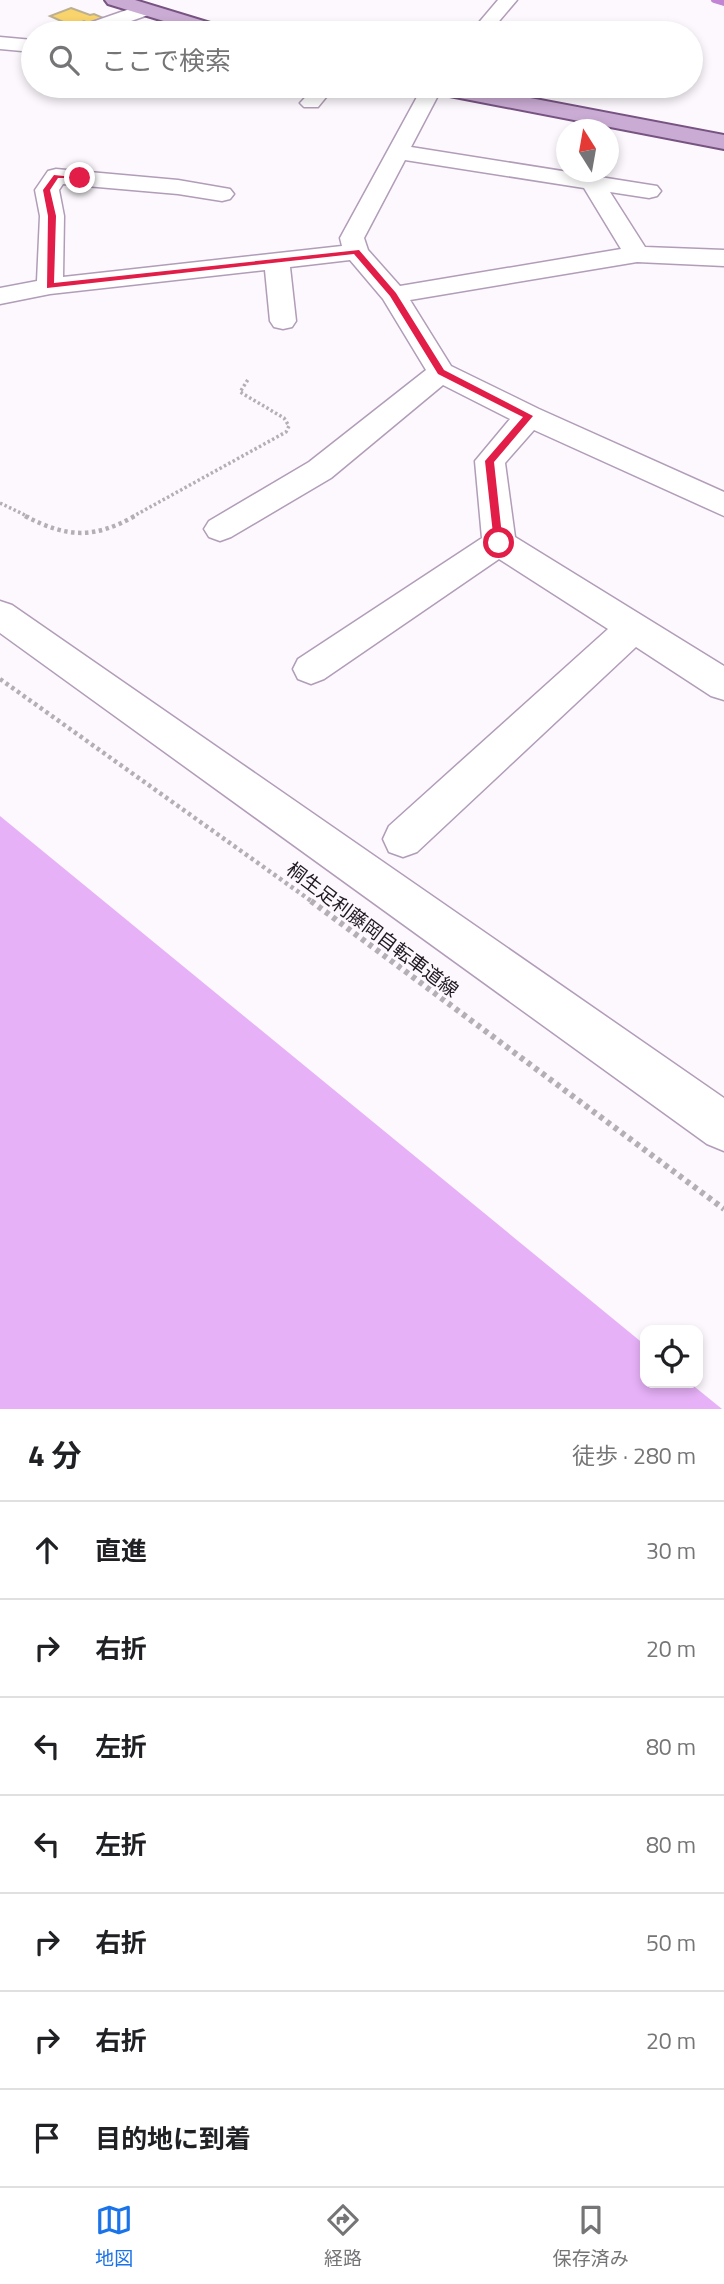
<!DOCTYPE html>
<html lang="ja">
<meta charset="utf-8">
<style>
:root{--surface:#fff;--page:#f6f6f6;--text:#202124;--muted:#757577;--line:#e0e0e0;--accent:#1a73e8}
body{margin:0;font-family:"Titillium Web","Noto Sans JP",sans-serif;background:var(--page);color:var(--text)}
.controls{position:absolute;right:21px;bottom:21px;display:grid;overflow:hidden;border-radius:14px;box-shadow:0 4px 10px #0003}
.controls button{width:63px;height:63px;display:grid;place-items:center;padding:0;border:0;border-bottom:2px solid var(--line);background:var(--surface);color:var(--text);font:35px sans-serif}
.compass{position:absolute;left:556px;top:119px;width:63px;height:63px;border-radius:50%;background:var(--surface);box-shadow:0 4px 10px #0003;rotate:349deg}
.stop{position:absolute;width:21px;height:21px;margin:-16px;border:5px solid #e11d48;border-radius:50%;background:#fff}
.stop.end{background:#e11d48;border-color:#fff;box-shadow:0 2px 7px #0008}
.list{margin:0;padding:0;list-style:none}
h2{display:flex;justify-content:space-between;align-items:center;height:91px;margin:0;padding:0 28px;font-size:30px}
h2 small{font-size:23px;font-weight:400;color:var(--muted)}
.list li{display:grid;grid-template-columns:46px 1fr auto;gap:21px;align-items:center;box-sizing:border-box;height:98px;padding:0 28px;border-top:2px solid var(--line)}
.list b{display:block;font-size:26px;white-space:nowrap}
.list em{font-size:23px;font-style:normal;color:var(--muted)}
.icon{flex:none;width:38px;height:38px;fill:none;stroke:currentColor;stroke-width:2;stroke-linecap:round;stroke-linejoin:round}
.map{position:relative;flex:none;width:724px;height:1409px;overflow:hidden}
.search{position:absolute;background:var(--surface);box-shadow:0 4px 10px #0003;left:21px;right:21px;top:21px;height:77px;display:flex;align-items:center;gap:18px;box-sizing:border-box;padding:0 24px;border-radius:38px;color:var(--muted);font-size:26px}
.sheet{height:777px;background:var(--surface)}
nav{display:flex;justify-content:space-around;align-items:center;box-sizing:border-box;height:98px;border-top:2px solid var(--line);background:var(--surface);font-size:19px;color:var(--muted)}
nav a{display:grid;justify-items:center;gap:4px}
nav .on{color:var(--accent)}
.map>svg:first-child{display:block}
.green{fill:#e7b1f8}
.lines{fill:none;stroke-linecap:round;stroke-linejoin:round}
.stream{stroke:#c285d4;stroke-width:6}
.building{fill:#f9d36b;stroke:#bcb091;stroke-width:2}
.minor-casing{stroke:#b19db8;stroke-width:3}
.major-casing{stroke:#775382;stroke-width:4}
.path-far2{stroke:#b4afb5;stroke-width:3.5;stroke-dasharray:2.5 2.5;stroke-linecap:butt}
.path-far1{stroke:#b4afb5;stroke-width:4.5;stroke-dasharray:3.5 3.5;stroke-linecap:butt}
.path{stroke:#b4afb5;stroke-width:6;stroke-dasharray:4.5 4.5;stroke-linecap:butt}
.minor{fill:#fff;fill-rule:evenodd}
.major{fill:#caabd3;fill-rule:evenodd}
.route{fill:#e11d48}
.labels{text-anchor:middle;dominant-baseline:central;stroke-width:5;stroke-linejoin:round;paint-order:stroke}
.street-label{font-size:19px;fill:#201822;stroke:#fcf8fd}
</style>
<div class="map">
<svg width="724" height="1409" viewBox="0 0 724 1409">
<rect width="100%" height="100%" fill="#fcf8fd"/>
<!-- green -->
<path class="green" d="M0 816 645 1345V1383H690L722 1409H0Z"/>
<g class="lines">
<!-- stream -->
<path class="stream" d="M714 0 724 3"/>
</g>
<!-- building -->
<path class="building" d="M71 8 90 15 94 14 108 20 94 26 84 21 72 26 50 16Z"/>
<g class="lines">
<defs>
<path id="minor" d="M498 0H517L489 33H470Z
M144 4 151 6 153 10 151 14 97 33H69L72 29Z
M0 37 33 40V52L0 49Z
M316 86H342L327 96 318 107H304L300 103Z
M423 86H443L411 147 657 186 661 191 657 196 649 198 610 192 645 247 724 250V266L637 262 410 300 451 366 539 409 724 492V516L534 430 505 463 515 537 724 666V700L711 696 636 647 417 852 403 857 389 852 383 839 389 826 608 629 499 559 324 679 311 684 298 679 293 669 298 659 482 538 475 461 510 419 443 385 331 478 231 537 220 541 209 537 204 529 209 521 309 462 426 370 383 299 350 260 290 267 296 321 292 327 283 329 274 327 270 321 265 270 50 294 0 304V288L37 281 40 216 35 190 48 171 56 169 178 180 230 189 234 194 230 199 222 201 178 194 63 184 59 190 64 216 63 277 342 246 340 238ZM405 160 584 188 621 249 400 286 368 250 364 238Z
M0 601 12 605 724 1098V1151L707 1144 0 633Z"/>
<path id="major" d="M105 0H135L230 29 233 33H203L108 4Z
M423 86H467L724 135V149L434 93 426 91Z"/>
</defs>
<!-- minor casing -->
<use href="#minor" class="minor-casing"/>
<!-- major casing -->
<use href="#major" class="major-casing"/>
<!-- path-far2 -->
<path class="path-far2" d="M0 503 29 517
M132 517 286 432 289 426 284 418 240 392 249 378"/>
<!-- path-far1 -->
<path class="path-far1" d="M25 516C68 538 93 539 135 516
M0 679 314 903"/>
<!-- path -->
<path class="path" d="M311 901 724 1209"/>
<!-- minor -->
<use href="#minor" class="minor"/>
<!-- major -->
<use href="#major" class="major"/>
</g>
<!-- route -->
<path class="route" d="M54 175 83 178H58L50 190 56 216 54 283 359 250 396 293 444 370 533 416 494 462 503 545 494 543 485 461 523 417 438 374 390 296 354 254 47 288 48 216 43 190Z"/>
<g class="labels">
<!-- street labels -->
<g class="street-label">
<text transform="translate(373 929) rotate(37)">桐生足利藤岡自転車道線</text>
</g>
</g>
</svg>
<div class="controls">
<button><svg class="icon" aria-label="locate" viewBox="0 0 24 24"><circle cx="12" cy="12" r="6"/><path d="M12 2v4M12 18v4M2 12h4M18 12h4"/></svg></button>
</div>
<svg class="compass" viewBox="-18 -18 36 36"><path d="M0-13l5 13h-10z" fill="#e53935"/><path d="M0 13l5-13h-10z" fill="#757577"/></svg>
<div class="stop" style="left:499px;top:543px"></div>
<div class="stop end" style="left:80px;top:178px"></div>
<div class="search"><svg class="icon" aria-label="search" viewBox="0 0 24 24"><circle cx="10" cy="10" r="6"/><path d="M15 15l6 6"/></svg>ここで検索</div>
</div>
<section class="sheet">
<h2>4 分<small>徒歩 · 280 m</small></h2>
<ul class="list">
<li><svg class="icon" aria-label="ahead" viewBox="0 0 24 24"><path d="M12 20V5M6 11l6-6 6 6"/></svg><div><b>直進</b></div><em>30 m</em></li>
<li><svg class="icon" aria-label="right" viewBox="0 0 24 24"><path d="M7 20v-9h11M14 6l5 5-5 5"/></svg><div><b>右折</b></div><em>20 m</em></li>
<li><svg class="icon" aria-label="left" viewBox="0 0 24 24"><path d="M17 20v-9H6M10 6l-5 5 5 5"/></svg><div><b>左折</b></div><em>80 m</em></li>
<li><svg class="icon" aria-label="left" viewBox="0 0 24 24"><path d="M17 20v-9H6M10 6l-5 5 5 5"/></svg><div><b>左折</b></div><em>80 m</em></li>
<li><svg class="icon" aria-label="right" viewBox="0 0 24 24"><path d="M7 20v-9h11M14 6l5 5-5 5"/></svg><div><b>右折</b></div><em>50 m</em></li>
<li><svg class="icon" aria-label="right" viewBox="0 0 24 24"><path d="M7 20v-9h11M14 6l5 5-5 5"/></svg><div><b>右折</b></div><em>20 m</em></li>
<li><svg class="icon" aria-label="arrive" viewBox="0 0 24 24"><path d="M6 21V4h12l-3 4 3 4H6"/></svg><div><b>目的地に到着</b></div></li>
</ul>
</section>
<nav>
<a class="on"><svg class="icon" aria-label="map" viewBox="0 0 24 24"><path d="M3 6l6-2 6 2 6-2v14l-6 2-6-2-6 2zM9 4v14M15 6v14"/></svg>地図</a>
<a><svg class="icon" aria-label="directions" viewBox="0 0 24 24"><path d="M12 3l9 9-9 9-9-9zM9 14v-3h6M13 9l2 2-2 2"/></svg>経路</a>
<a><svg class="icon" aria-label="saved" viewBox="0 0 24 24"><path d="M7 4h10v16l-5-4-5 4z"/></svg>保存済み</a>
</nav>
